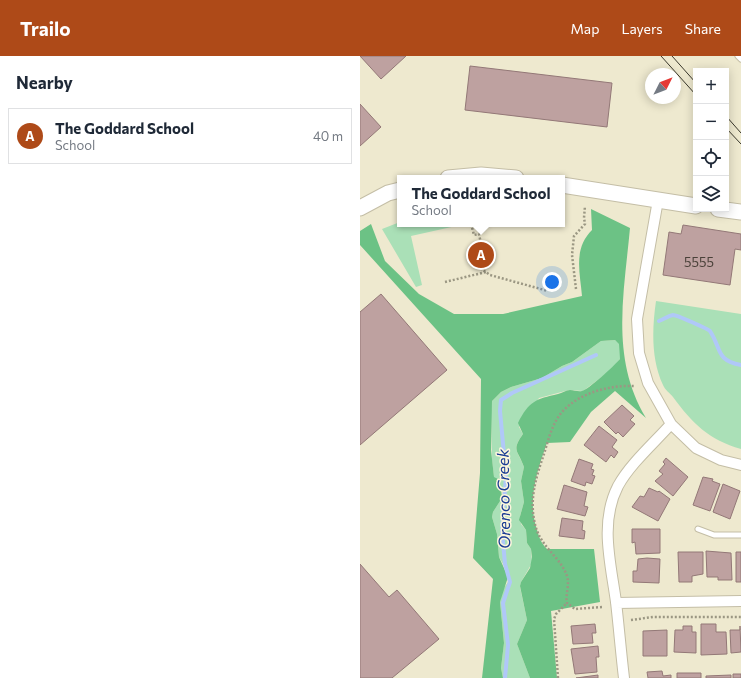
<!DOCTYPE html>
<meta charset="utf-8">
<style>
:root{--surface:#fff;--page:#f6f6f7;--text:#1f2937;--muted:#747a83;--line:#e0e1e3;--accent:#ae4a18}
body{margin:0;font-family:Commissioner,sans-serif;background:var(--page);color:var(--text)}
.controls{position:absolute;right:12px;top:12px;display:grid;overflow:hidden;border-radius:0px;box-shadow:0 2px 10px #0003}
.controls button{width:36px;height:36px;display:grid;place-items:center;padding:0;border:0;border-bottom:1px solid var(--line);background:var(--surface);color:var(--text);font:20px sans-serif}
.compass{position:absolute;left:285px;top:12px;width:36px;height:36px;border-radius:50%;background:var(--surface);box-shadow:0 2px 10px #0003;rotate:48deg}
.you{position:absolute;left:192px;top:226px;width:14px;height:14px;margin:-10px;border:3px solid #fff;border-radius:50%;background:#1a73e8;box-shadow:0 0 0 6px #1a73e833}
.badge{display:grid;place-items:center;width:26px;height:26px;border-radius:50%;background:var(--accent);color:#fff;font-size:13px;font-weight:700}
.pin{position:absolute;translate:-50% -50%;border:2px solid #fff;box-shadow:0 1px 4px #0006}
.popup{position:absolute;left:37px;top:119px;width:168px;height:52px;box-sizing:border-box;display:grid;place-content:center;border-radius:0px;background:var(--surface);filter:drop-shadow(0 1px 3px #0005);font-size:13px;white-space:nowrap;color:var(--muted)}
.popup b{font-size:15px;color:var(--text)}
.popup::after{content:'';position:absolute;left:50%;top:100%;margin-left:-8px;border:8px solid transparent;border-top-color:var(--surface)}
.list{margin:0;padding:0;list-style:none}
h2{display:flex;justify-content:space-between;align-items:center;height:52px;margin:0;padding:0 16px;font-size:17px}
h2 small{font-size:13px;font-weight:400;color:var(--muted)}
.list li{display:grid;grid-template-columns:26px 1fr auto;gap:12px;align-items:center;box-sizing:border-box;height:56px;margin:0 8px 8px;padding:0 8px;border:1px solid var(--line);border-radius:0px}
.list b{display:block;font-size:15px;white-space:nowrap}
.list p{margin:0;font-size:13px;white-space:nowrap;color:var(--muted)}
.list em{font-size:13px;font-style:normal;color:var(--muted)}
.icon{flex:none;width:22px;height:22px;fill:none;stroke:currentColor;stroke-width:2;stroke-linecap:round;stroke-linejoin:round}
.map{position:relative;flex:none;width:381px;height:622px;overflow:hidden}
header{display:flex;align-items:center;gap:24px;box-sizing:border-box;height:56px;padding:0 20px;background:var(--accent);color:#fff}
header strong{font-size:19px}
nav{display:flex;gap:22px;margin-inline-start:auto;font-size:14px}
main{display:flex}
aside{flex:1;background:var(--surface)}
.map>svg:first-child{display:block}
.green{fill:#aae0b7}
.forest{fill:#6cc285}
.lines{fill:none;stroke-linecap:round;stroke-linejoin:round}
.stream{stroke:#b0c8f8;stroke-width:4}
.building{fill:#bea1a0;stroke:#937877}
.lane-casing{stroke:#c4bea6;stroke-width:7}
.street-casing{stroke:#c4bea6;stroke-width:12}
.secondary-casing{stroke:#c4bea6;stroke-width:17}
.path{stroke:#9b9783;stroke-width:2.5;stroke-dasharray:2 2;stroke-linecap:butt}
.lane{stroke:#fff;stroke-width:5}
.street{stroke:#fff;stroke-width:10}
.secondary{stroke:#fff;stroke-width:15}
.tram{stroke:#3a382c;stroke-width:1}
.labels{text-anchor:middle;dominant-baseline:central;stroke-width:3;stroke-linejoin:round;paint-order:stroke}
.number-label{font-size:13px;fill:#4a4139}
.water-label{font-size:16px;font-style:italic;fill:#193b94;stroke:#fcf6dc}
</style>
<header>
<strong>Trailo</strong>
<nav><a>Map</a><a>Layers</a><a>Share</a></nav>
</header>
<main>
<aside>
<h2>Nearby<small></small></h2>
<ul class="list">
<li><span class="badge">A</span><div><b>The Goddard School</b><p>School</p></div><em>40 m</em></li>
</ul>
</aside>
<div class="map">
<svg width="381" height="622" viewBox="0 0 381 622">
<rect width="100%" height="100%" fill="#eee9cf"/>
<!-- green -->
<path class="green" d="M40 166V168H105L51 180 62 229 56 231 22 173Z
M296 245 381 258V393C349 384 332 367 313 341 310 337 305 334 303 329 291 303 292 273 296 245Z
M255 284 260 288V303L251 314 223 335 209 334 179 342 159 371 163 378C151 394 158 395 164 411L161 425 164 446 160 460 161 468 166 474 167 487 171 493 172 507 161 526 160 531 167 564 157 588 170 622H143L141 612 144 587 140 546 142 535 148 526 147 515 139 501 137 478 132 461 133 456 142 442 143 437 134 421 132 404 131 355 132 345 141 336 151 331 182 322 202 310 212 306 241 285Z"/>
<!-- forest -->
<path class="forest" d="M231 153 270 172C264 238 250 302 286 362L255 335 231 356 210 386 187 387C177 415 167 444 177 474 179 481 181 487 187 493H234L240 546 191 555 197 622H170L157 588 167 564 160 530 161 526 170 512 172 501 171 493 167 487 166 474 159 464 164 446 161 425 164 411C158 394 151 395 163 378L158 367C169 345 176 343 198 338 202 337 206 334 210 334 214 334 218 336 222 335 228 334 255 309 260 303L259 288 255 284 241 285 212 306 202 310 182 322 151 331 141 336 132 345 131 394 134 421 140 424 142 442 133 456 132 461 137 478 139 501 148 521 140 546 144 587 141 612 143 622H122L133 523 113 502 120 417 121 323 0 189V175L11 168 25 205 59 238 94 258H143L222 240C220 216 213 193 232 174Z"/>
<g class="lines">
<!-- stream -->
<path class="stream" d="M299 265C304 263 308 260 313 259 317 259 348 273 350 275 362 293 355 304 381 309
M145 622 148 589 143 547 150 526 145 508 142 475 146 420 140 355 141 344 152 337 236 299"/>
</g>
<!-- building -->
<path class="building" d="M0 0H46L21 23Z
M110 10 252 27 247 71 105 54Z
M0 48 21 71 0 90Z
M323 169 381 178V194L375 193 370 229 303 219 309 176 321 178Z
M21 238 87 314 0 389V256Z
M262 349 274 360 270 364 275 368 263 381 258 376 256 378 244 366Z
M239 370 257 384 252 391 258 396 254 402 251 399 246 406 224 389Z
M306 402 328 421 313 440 295 425 303 418 299 415 305 408 303 406Z
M219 403 233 408 231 413 234 414 232 419 235 420 232 428 226 426 225 430 211 425Z
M343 421 353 423 352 425 360 428 350 455 333 449Z
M363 428 380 435 370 463 353 456Z
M204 429 227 436 224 450 228 451 225 460 197 453Z
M289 432 298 436 299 435 310 443 298 465 272 451 280 440 284 441Z
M202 462 223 465 222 474 225 475 224 483 199 480Z
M272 473H300V497L276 498 275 486 272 487Z
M346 495 371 497 372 524H358V521H347Z
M318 496H343V518L332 520V526H319Z
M376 496H381V526H376Z
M287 502 300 503 299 527 273 526V515H277L278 503Z
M0 508 29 541 37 534 79 583 32 622H0Z
M235 568 236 577H232L233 587 213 588 211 570Z
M341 568H356V576H366L367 598 341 599Z
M323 570H332V576H336V597L314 596 315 574H323Z
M380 570 381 596 371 597 370 574H380Z
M307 574V600H283V575Z
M238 590 239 601H236L237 616 215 618 211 593Z
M302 615 303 620 311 619V622H288L287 616Z
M317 617H341V622H317Z
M373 618H381V622H373Z
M238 619V622H216Z
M371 619V622H346V620Z"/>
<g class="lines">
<defs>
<path id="lane" d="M378 0 381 3
M338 473 354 479H381"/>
<path id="street" d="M298 144 277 263 279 297 288 327 311 368 336 392 361 404 381 409
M256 547 381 545
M264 622C261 597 259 572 256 546 251 508 239 467 258 430 270 408 294 387 311 368"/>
<path id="secondary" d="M88 122 121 119 156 122
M202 129 336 150
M0 152 28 137 40 134
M358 153 381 156"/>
</defs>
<!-- lane casing -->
<use href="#lane" class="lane-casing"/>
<!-- street casing -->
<use href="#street" class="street-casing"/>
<!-- secondary casing -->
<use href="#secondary" class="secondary-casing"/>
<!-- path -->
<path class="path" d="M111 168 114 179 119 178 124 202 118 204 120 212 130 219 188 235
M85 226 126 216
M216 233 212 199 214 180 225 168 224 162 225 150
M242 551 215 553 207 547C205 539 210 529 207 520 199 498 178 491 174 463 170 442 176 421 183 401 188 386 191 369 202 356 219 337 249 329 274 330
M271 564 293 561H381
M198 622 194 563 196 558 207 547"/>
<!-- lane -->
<use href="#lane" class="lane"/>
<!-- street -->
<use href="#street" class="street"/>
<!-- secondary -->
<use href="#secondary" class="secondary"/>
<!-- tram -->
<path class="tram" d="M301 0 336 39
M312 0 336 27
M366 60 381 77
M366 72 381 88"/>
</g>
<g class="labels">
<!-- number labels -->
<g class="number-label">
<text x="339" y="206">5555</text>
</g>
<!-- water labels -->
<g class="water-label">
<text transform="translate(143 443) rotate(-91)">Orenco Creek</text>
</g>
</g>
</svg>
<div class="controls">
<button>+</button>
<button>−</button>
<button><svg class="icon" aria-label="locate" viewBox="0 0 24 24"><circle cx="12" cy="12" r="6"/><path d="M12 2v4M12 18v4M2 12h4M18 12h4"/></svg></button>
<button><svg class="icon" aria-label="layers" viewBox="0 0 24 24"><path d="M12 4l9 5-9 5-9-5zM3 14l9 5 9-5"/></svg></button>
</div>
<svg class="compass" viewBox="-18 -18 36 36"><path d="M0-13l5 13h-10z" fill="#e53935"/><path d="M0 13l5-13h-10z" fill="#747a83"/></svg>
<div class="you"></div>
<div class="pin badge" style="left:121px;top:199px">A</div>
<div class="popup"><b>The Goddard School</b>School</div>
</div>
</main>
